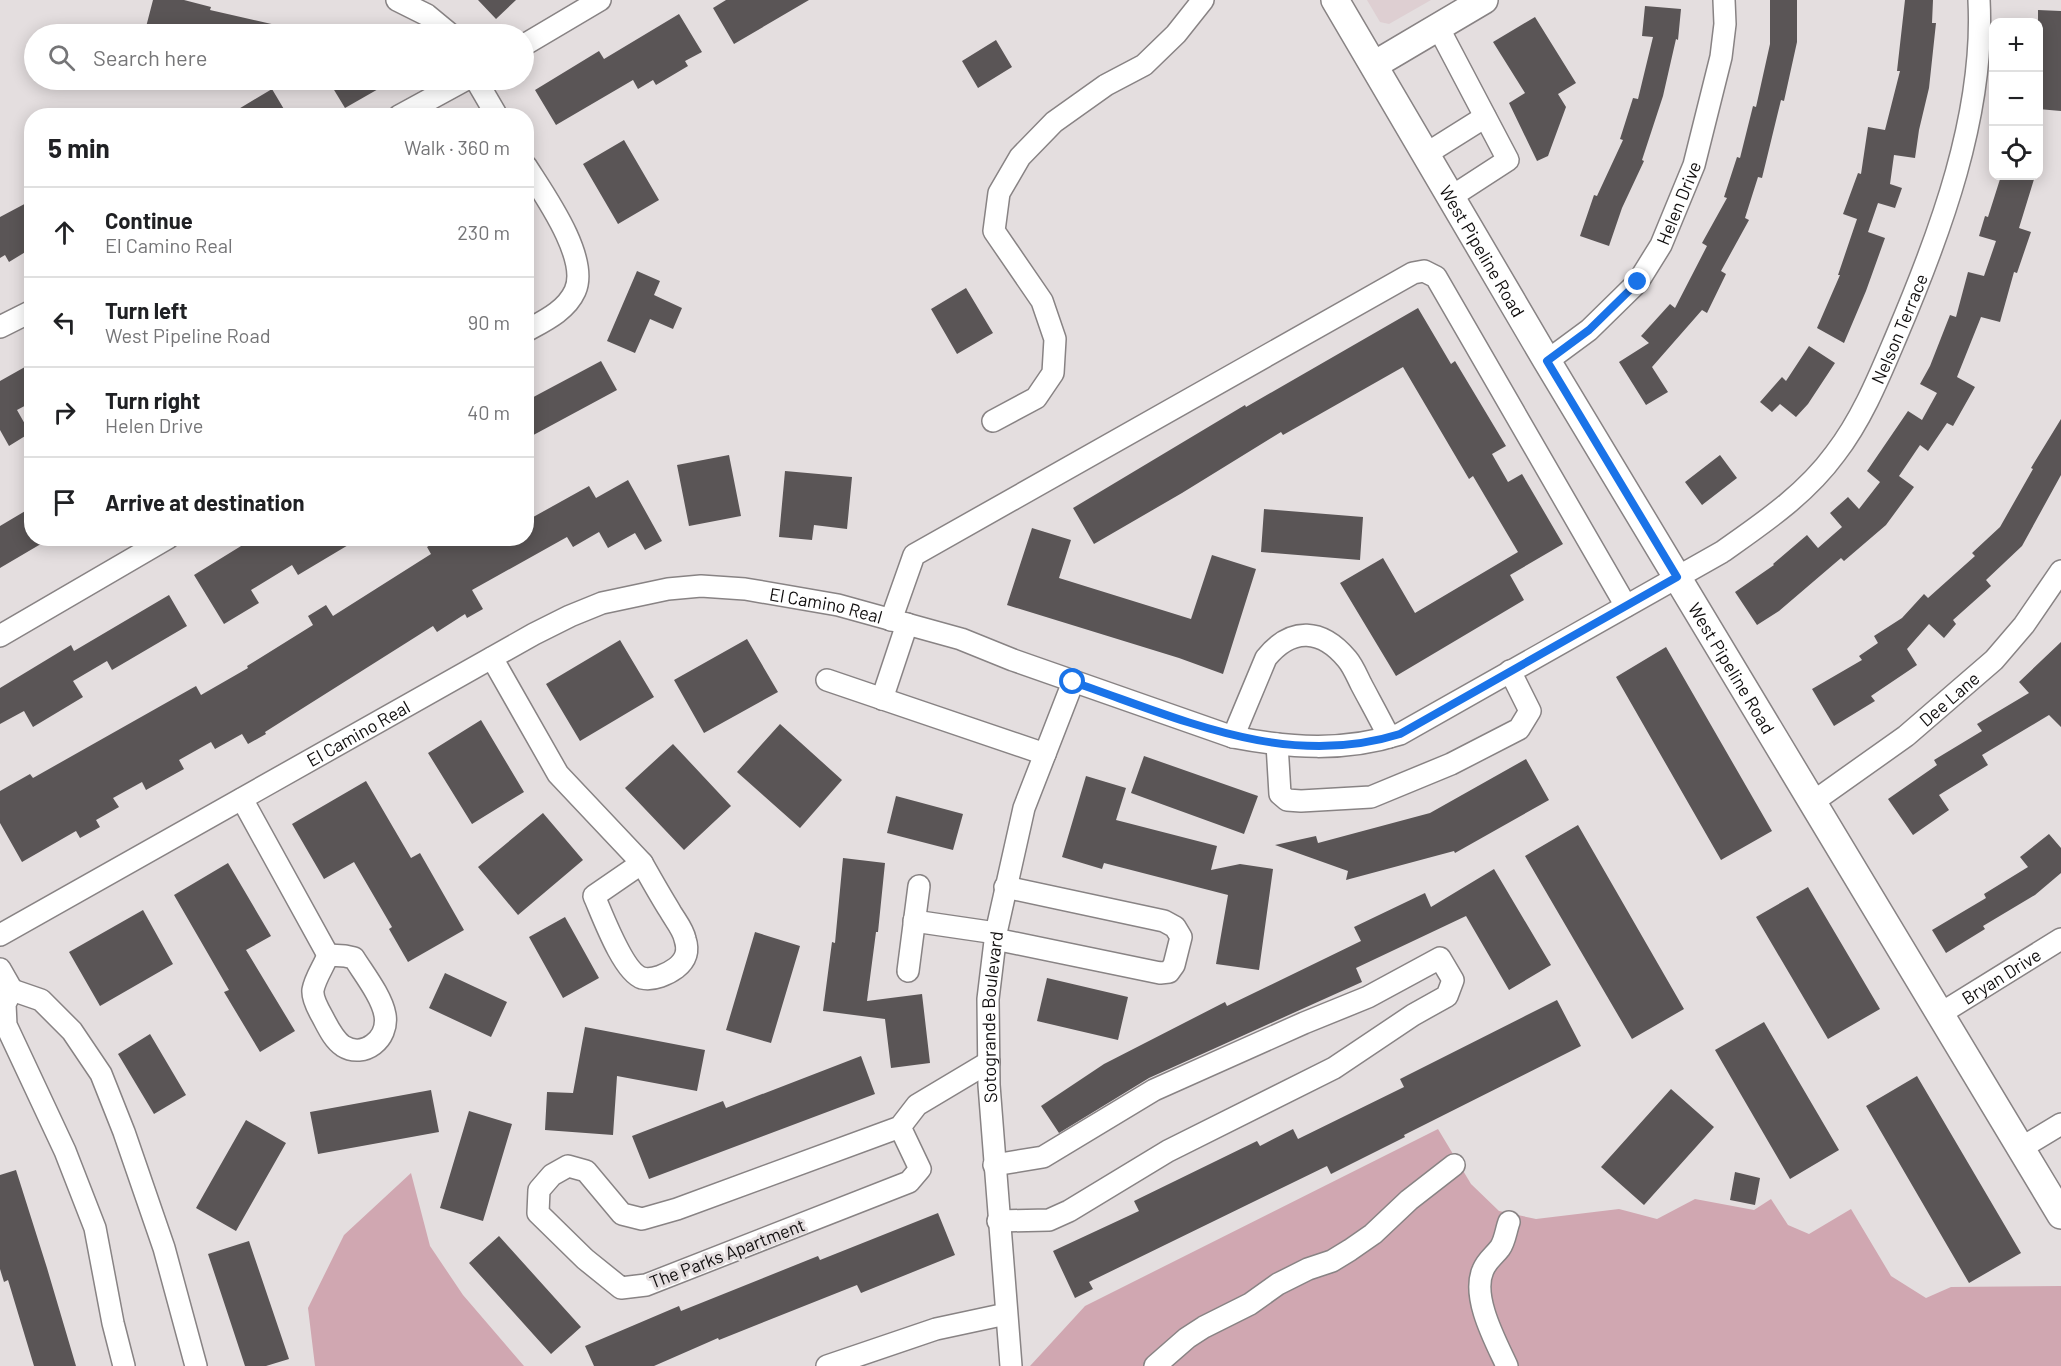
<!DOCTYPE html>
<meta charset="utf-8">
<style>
:root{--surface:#fff;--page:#f6f6f6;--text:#202124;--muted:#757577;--line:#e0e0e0}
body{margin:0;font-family:Barlow,sans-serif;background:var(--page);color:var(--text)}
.controls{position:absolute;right:18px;top:18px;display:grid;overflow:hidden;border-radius:12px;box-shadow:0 3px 15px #0003}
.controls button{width:54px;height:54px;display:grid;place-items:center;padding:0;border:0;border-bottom:2px solid var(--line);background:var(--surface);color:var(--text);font:30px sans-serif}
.stop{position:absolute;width:18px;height:18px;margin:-14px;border:4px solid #1a73e8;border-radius:50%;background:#fff}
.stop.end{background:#1a73e8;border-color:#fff;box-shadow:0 2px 6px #0008}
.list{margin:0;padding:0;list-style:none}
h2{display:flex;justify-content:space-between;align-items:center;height:78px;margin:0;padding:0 24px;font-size:26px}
h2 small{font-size:20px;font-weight:400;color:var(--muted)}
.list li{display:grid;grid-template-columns:39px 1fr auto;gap:18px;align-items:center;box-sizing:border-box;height:90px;padding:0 24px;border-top:2px solid var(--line)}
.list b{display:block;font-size:22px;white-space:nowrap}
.list p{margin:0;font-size:20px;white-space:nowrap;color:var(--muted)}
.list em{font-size:20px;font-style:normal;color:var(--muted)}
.icon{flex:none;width:33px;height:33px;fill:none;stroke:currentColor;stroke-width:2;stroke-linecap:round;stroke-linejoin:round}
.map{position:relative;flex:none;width:2061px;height:1366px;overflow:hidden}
.search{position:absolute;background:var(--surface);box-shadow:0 3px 15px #0003;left:24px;top:24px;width:510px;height:66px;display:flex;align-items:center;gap:15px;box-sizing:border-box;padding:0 21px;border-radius:33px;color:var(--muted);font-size:22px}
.panel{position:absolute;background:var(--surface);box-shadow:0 3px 15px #0003;left:24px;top:108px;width:510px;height:438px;border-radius:24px}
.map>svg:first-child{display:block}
.built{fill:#decfd2}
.green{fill:#d0a7b1}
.building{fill:#5a5556}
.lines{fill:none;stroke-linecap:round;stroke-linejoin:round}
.minor-casing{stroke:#888384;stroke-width:24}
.major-casing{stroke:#888384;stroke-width:30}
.minor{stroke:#fff;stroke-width:21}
.major{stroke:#fff;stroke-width:27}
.route{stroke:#1a73e8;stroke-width:8}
.labels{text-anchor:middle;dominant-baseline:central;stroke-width:6;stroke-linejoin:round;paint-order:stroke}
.street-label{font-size:18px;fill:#100e0e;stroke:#e4dedf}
</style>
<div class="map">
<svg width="2061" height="1366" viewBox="0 0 2061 1366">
<rect width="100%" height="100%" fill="#e4dedf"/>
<!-- built -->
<path class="built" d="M1367 0H1431L1389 24 1380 22Z"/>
<!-- green -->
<path class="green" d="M1438 1129 1471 1184 1499 1211 1536 1219 1619 1209 1657 1219 1695 1199 1754 1210 1771 1199 1788 1225 1809 1234 1851 1209 1891 1276 1926 1298 1951 1287 2061 1286V1366H1030L1085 1306Z
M411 1173 430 1246 463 1295 524 1366H315L308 1308 344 1235Z"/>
<!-- building -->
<path class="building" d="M153 0H184L211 7 210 10 289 28 288 34H176L146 27Z
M478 0H516L496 19Z
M726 0H809L734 44 713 8Z
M1770 0H1797V42L1784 101 1781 100 1762 178 1758 177 1745 218 1749 220 1721 271 1726 274 1707 313 1702 310 1652 367 1668 392 1646 405 1619 362 1649 343 1641 336 1670 304 1675 308 1707 246 1702 243 1727 198 1724 197 1737 157 1740 158 1753 106 1756 107 1770 44Z
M1905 0H1933L1932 23H1936L1929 88 1919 130 1915 158 1894 155 1890 184 1902 188 1895 208 1878 203 1868 232 1885 238 1866 291 1844 343 1817 328 1840 275H1838L1857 219 1843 214 1858 173 1861 174 1868 127 1885 130 1900 71H1897Z
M1645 6 1681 9 1678 40 1676 39 1663 96 1642 160 1644 161 1622 208 1609 246 1580 236 1594 195 1597 196 1623 140 1620 139 1633 98 1638 99 1653 37 1642 36Z
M2038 10 2061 11V111L2038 109 2040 30H2038Z
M679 14 702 52 685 61 688 66 656 85 653 80 638 89 633 80 556 125 535 90 599 51 604 59Z
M1535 17 1576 83 1558 94 1566 107 1548 156 1537 161 1509 103 1525 93 1493 42Z
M996 40 1012 67 978 88 962 61Z
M328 80H394L345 108Z
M272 89 288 116H227Z
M624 140 659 200 618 224 583 164Z
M2001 176H2035L2019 228 2031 232 2017 273 2014 272 2000 322 1981 317 1957 377 1975 387 1953 426 1947 423 1928 451 1920 445 1899 476 1914 487 1886 525 1844 561 1841 558 1779 611 1757 625 1735 592 1774 565 1773 564 1807 535 1818 548 1842 527 1830 513 1848 497 1859 509 1880 482 1867 471 1908 411 1922 420 1937 393 1920 384 1930 366 1950 315 1956 317 1968 272 1984 276 1996 241 1979 236 1985 216 1988 217Z
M32 200V248L9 262 5 255 0 258V217Z
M637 271 660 281 654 295 682 308 673 329 650 319 635 353 607 341Z
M966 288 993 333 957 354 931 309Z
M1418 308 1451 364 1455 361 1506 446 1492 454 1508 482 1522 474 1563 544 1510 575 1524 600 1396 676 1340 583 1383 558 1415 613 1518 552 1473 476 1469 479 1403 367 1283 435 1281 432 1182 493 1094 544 1073 508 1245 405 1246 407Z
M1809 346 1835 363 1808 404 1796 417 1780 404 1772 412 1760 402 1782 377 1786 381Z
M601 361 617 390 526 439V401Z
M32 363V402L17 410 30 433 9 446 0 430V381Z
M2061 419V475L2022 546 1986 580 1991 586 1953 620 1956 624 1944 638 1929 624 1907 649 1917 665 1871 696 1875 701 1834 726 1812 689 1862 660 1859 656 1878 643 1874 636 1902 618 1924 594 1928 598 1975 556 1972 553 2000 527 2033 469 2031 468Z
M729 455 741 516 689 526 677 465Z
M1720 455 1737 478 1702 505 1685 482Z
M785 471 852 477 847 529 814 525 812 540 779 537Z
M628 480 662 541 645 550 635 533 608 548 599 532 573 547 567 537 472 590 483 609 467 618 465 614 437 632 433 626 265 732 266 734 248 744 242 734 215 749 211 742 179 760 184 769 146 790 142 782 113 798 119 807 96 820 100 827 80 838 76 831 22 862 0 823V791L30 774 33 778 196 686 201 695 248 668 247 666 313 625 308 616 326 605 333 616 431 554 427 547 441 538H526V521L589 486 596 498Z
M32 507V538H51L0 568V526Z
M1264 509 1363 517 1360 560 1261 552Z
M1032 528 1071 540 1059 578 1191 619 1212 555 1256 569 1223 674 1179 658 1007 605Z
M254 538H360L298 575 292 565 251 590 259 603 224 624 194 575Z
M169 595 187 626 112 670 107 661 73 681 83 697 33 727 24 711 0 724V688L71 645 74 651Z
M747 639 778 692 704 733 674 680Z
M620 640 654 697 580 741 546 684Z
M2061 642V727L2049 715 1982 755 1988 765 1939 795 1949 810 1913 835 1888 799 1937 765 1934 760 1982 731 1977 724 2029 693 2019 682Z
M1666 647 1772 831 1721 860 1616 677Z
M481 720 524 792 472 824 428 753Z
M780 724 842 780 800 828 737 772Z
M673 744 731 806 684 850 625 788Z
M1144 756 1258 796 1244 834 1131 793Z
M1526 759 1549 800 1455 853 1454 851 1346 880 1348 871 1275 845 1316 836 1318 843 1430 813Z
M1086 776 1126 788 1116 820 1217 846 1211 870 1240 864 1273 869 1259 970 1216 964 1228 895 1104 863 1102 869 1062 857Z
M366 781 411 858 420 853 464 930 408 962 389 929 392 927 354 862 324 879 292 824Z
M896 796 963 814 953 850 887 833Z
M543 813 583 860 518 915 478 867Z
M1578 825 1684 1009 1632 1039 1525 856Z
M2049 834 2061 848V873L2035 895 1983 926 1985 929 1946 953 1932 930 1986 898 1984 894 2028 867 2020 857Z
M843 858 885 863 878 932H876L867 1001 922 994 930 1063 891 1068 885 1019 823 1011 832 942 835 943Z
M228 863 271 936 246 950 295 1031 260 1052 224 992 229 990 174 895Z
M1494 869 1551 965 1509 990 1466 916 1356 968 1362 982 1149 1078 1059 1133 1041 1106 1104 1064 1225 1002 1227 1006 1361 941 1354 927 1425 893 1431 907Z
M1808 887 1880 1009 1828 1039 1756 917Z
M143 910 173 964 100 1006 69 952Z
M565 917 599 978 563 998 529 937Z
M755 932 800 946 771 1043 726 1030Z
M445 973 507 1002 491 1037 429 1008Z
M1047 978 1128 997 1118 1040 1037 1021Z
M1557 1000 1581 1046 1404 1135 1405 1137 1331 1174 1327 1166 1089 1282 1093 1289 1075 1298 1053 1251 1139 1211 1134 1201 1257 1141 1260 1146 1293 1129 1298 1139 1404 1087 1400 1079Z
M1764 1022 1839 1150 1790 1179 1715 1050Z
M585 1027 705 1050 697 1091 617 1076 613 1135 545 1130 547 1092 573 1093Z
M150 1034 186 1095 154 1114 118 1054Z
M861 1056 875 1094 649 1179 632 1136 723 1101 726 1108Z
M1917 1076 2021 1253 1969 1283 1866 1106Z
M1671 1089 1714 1127 1644 1205 1601 1167Z
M431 1090 439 1132 318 1154 310 1112Z
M469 1111 512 1124 483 1221 440 1208Z
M246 1120 286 1143 236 1231 196 1208Z
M16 1170 47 1268 76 1366H34L8 1280 4 1282 0 1269V1175Z
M1735 1172 1760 1178 1755 1205 1730 1200Z
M938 1213 955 1255 861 1293 857 1285 719 1340 718 1338 654 1366H594L585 1346 679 1306 681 1311 818 1256 820 1260Z
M499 1236 581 1327 551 1354 469 1263Z
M249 1241 289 1359 266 1366H245L208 1254Z"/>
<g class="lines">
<defs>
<g id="minor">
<path d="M397 0 427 15 450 34"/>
<path d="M1438 27 1508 160 1451 197"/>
<path d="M524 45 600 0"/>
<path d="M476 80 497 116"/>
<path d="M399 116 465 80"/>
<path d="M1426 154 1485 117"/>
<path d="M526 166C543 193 590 258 575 291 566 311 544 321 526 331"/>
<path d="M0 327 32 311"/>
<path id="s1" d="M1547 361 1589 330 1638 282 1661 245 1694 165 1721 57 1725 24 1724 0"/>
<path d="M993 421 1036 398 1053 373 1055 339 1042 301 994 231 999 193 1020 157 1054 122 1106 85 1144 65 1176 34 1203 0"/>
<path d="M891 620 914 555 1413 273 1424 271 1436 277 1626 606"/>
<path d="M0 636 168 538"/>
<path d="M492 658 558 774 642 863"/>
<path d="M827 680 1045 754"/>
<path d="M882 699 907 624"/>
<path d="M1233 737 1266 658C1292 626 1322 629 1347 659 1353 666 1357 676 1361 684 1370 701 1380 719 1389 737"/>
<path d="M1277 744 1280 794 1287 800 1301 801 1371 797 1451 764 1519 729 1530 711 1510 671"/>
<path d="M242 799 328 955"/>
<path id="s2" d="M1813 802 1906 736 1994 660 2024 625 2061 571"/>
<path d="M642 863C651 879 660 895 670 911 675 920 683 929 685 939 689 951 686 960 676 968 668 974 653 981 642 978 623 972 602 914 594 896Z"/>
<path d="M914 921 996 933"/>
<path id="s3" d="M0 935 534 634 570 616 602 603 668 589 701 586 745 589 838 605 961 639 1013 660 1233 737C1290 748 1344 752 1400 734L1722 552C1763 523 1805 495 1835 454 1862 419 1879 377 1896 337 1940 234 1985 114 1979 0"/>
<path d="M995 939 1160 973 1169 972 1174 965 1181 937 1175 927 1164 921 1005 887"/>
<path d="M328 955 345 956 354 958C364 974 382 997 385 1015 389 1039 364 1059 343 1046 333 1039 328 1027 322 1016 318 1009 312 998 313 990 315 978 324 966 328 955Z"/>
<path d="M0 969 12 990"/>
<path d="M908 971 919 886"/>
<path id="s4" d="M1940 1014 2061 939"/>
<path d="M900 1127 920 1169 909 1182 646 1285 621 1288 585 1259 538 1213 539 1190 552 1175 568 1166 586 1171 622 1214 642 1219 677 1209 900 1127 917 1105 989 1062"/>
<path d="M2021 1148 2061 1124"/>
<path d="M994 1165 1043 1157 1154 1090 1304 1023 1368 997 1440 958 1453 980 1447 996 1413 1015 1334 1068 1168 1151 1069 1211 1049 1220 998 1221"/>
<path d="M124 1366 113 1323 95 1228 65 1151 6 1025 5 1004 12 990 41 1000 72 1031 101 1074 124 1132 164 1248 196 1366"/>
<path d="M827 1366 936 1329 1006 1314"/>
<path id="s5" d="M1011 1366 989 1085 988 999 996 933 1024 808 1073 682"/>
<path d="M1155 1366 1187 1338 1204 1327 1250 1304 1278 1284 1308 1269 1332 1261 1350 1250 1373 1234 1409 1200 1454 1165"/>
<path d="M1507 1366C1496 1342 1471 1297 1483 1270 1487 1260 1494 1256 1500 1248 1505 1241 1506 1230 1509 1222"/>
</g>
<g id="major">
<path id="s6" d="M1335 0 1547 361 2061 1215"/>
<path d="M1374 65 1484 0"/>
</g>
</defs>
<!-- minor casing -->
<use href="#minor" class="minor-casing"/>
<!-- major casing -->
<use href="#major" class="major-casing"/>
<!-- minor -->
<use href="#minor" class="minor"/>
<!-- major -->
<use href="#major" class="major"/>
</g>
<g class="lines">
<!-- route -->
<path class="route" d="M1073 682C1179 718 1286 770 1400 734L1677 577 1547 361 1589 330 1638 282"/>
</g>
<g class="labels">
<!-- street labels -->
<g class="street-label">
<text stroke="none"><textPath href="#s1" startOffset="210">Helen Drive</textPath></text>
<text stroke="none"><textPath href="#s6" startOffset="291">West Pipeline Road</textPath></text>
<text stroke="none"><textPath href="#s3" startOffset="2174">Nelson Terrace</textPath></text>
<text stroke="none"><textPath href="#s3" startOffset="915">El Camino Real</textPath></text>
<text stroke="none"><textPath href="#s6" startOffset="777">West Pipeline Road</textPath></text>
<text stroke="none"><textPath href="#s2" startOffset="171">Dee Lane</textPath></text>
<text stroke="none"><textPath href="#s3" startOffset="411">El Camino Real</textPath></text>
<text stroke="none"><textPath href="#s4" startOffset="72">Bryan Drive</textPath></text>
<text stroke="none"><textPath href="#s5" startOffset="350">Sotogrande Boulevard</textPath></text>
<text transform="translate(727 1253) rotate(-21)">The Parks Apartment</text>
</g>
</g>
</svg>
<div class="controls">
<button>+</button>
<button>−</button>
<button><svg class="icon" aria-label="locate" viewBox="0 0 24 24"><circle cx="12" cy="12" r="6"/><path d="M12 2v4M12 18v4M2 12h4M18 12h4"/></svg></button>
</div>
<div class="stop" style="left:1073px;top:682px"></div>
<div class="stop end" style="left:1638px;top:282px"></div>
<div class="search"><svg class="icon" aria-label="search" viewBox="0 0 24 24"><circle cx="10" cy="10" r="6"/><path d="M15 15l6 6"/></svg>Search here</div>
<section class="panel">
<h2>5 min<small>Walk · 360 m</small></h2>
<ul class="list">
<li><svg class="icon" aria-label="ahead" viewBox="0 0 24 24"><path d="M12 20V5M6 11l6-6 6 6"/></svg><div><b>Continue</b><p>El Camino Real</p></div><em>230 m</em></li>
<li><svg class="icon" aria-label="left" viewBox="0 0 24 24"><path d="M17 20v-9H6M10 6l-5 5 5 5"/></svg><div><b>Turn left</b><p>West Pipeline Road</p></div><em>90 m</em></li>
<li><svg class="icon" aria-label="right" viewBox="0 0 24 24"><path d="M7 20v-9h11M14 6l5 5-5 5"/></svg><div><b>Turn right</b><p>Helen Drive</p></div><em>40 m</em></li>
<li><svg class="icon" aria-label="arrive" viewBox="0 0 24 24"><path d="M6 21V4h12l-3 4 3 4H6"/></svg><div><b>Arrive at destination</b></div></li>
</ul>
</section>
</div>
